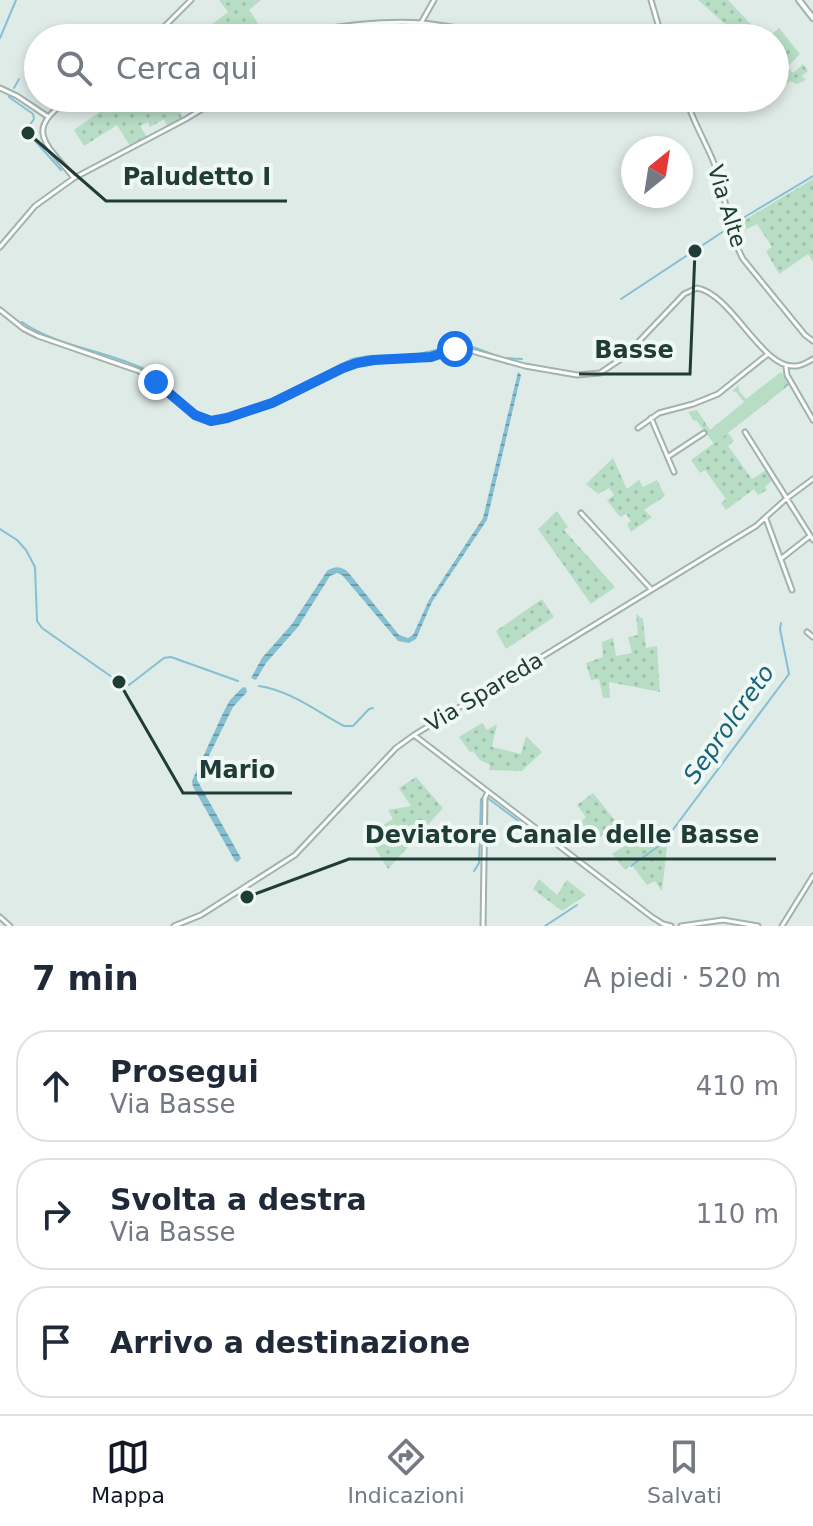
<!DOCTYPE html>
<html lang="it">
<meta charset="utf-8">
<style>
:root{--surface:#fff;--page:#f2f2f3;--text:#1f2937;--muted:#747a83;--line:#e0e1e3;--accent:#111827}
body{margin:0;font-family:"DejaVu Sans",sans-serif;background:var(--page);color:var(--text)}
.compass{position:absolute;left:621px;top:136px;width:72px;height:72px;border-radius:50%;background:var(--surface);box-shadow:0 4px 12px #0003;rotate:30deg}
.stop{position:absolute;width:24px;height:24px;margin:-18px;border:6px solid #1a73e8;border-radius:50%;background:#fff}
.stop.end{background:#1a73e8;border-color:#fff;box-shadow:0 2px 8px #0008}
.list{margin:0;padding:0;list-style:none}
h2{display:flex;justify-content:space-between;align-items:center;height:104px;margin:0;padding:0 32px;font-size:34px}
h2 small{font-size:26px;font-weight:400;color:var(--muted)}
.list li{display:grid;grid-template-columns:52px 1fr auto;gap:24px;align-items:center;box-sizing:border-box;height:112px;margin:0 16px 16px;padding:0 16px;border:2px solid var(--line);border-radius:32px}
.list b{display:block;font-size:30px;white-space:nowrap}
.list p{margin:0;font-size:26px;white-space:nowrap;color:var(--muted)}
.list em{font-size:26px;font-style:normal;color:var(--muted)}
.icon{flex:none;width:44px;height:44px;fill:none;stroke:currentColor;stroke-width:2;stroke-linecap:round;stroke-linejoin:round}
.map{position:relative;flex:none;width:813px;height:926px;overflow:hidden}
.search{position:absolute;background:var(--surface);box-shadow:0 4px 12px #0003;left:24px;right:24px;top:24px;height:88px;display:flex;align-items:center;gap:20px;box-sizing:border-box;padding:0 28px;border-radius:44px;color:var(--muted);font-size:30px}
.sheet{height:488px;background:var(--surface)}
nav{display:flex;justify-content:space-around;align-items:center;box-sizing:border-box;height:112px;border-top:2px solid var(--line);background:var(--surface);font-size:22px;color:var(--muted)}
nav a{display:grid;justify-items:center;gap:4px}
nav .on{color:var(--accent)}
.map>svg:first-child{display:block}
.grass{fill:url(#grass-dots)}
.park{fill:url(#park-crowns)}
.water{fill:url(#water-rules)}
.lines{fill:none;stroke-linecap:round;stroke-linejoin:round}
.stream{stroke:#85c0d2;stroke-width:2}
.minor-casing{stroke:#a2b3af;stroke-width:7}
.tertiary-casing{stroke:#a2b3af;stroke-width:8}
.minor{stroke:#fff;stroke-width:3}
.tertiary{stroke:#fff;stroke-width:4}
.route{stroke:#1a73e8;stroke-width:10}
.labels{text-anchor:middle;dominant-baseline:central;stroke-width:8;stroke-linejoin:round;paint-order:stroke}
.street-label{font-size:22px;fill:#203c37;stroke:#f0f8f4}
.water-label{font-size:24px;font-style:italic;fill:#186179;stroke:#f0f8f4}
.leader{fill:none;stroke:#203c37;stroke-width:3}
.callout-dot{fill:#203c37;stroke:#f0f8f4;stroke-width:3}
.callout-label{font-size:24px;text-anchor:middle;font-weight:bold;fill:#203c37;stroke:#f0f8f4;stroke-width:8;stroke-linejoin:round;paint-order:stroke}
</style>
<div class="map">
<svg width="813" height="926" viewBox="0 0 813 926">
<defs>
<pattern id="grass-dots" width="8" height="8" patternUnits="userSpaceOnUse" patternTransform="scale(2)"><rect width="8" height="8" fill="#b7ddc5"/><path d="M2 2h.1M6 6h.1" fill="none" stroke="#9dbfaa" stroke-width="1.8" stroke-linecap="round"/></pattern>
<pattern id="park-crowns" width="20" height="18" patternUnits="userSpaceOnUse" patternTransform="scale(2)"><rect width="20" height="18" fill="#b7ddc5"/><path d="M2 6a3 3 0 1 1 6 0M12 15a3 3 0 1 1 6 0" fill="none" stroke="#9dbfaa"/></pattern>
<pattern id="water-rules" width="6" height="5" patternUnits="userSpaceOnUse" patternTransform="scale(2)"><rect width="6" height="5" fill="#85c0d2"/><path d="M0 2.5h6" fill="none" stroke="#6c9dab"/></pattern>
</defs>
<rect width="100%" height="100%" fill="#dfebe7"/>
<!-- grass -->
<path class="grass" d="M219 0H261L249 10 262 29 252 38H194L228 12Z
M698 0H728L764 38H741Z
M779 28 800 54 787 67 793 73 803 64 808 71 802 76 806 80 797 84 790 81 788 83 775 71V38H768Z
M131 98H215L201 106 197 101 180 111 182 118 167 126 164 119 150 127 148 122 140 126 147 137 130 146 117 125 84 146 74 130 105 108 109 113Z
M813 179V262L808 254 779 274 766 251 772 247 757 224 735 235 733 227Z
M728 433 734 441 728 446 752 479 768 469 773 480 765 487 767 490 758 495 754 489 726 510 721 503 726 499 705 470 700 473 691 460Z
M613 458 627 489 639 480 643 487 657 480 665 496 644 510 652 517 631 532 627 524 631 521 626 514 620 517 607 500 614 495 609 488 598 494 586 484Z
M557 511 568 527 564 530 615 587 591 604 538 529Z
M542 599 554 617 506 649 496 631Z
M636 614 643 619 646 648 657 646 660 692 609 682 610 698H603L599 679 591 680 586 663 603 657 602 642 613 638 616 656 632 653 628 637 638 635Z
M482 723 487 730 497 724 492 747 521 754 526 736 542 752 522 771 489 770 490 765 480 760 473 751 470 752 459 737Z
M416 777 443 808 388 869 367 835 393 819 388 810 411 806 399 788Z
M593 793 618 824 599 838 591 828 567 846 558 840 586 817 577 805Z
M663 827 668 838 662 891 655 881 647 885 631 864 625 870 612 854 632 841 636 847Z
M539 879 557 895 567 880 586 895 562 911 533 889Z"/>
<!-- park -->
<path class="park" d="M781 372 789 385 714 444 696 420 694 421 688 412 697 410 710 430 744 402 736 392 732 391 739 385V391L746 399Z"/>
<!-- water -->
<path class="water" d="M518 372 521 375 487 520 432 602 416 639 409 643 398 641 342 575 337 573 330 576 298 627 266 663 256 680 251 678 262 658 292 624 327 571C334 566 341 566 348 572L399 635 408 638 413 635 429 600 483 518Z
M243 687 246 688 247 692 233 707 197 780 241 858 238 862 235 861 193 787 192 781 224 711 230 700Z"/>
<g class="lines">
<!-- stream -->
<path class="stream" d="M0 38 16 0
M14 88 19 79
M10 96 9 97 33 114 34 119 27 129 28 133 61 170
M733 224 813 176
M621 299 727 229
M22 322C58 347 105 350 144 369 169 382 186 414 215 418L279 397 352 359 368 356 414 355 436 350 456 341 503 358 522 359
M0 529 17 540 26 550 35 567 37 621 42 628 119 682 129 685 164 658 171 657 238 681
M259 686C291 691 316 711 344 726H353L369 709 373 708
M489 799 521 823
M631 866 663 843 789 674 780 629 781 623
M474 871 479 863 481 799
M545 926 577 905"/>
<defs>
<path id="minor" d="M651 0 660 31
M421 23 434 0
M153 38 191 0
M300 38C320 24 396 21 422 23 452 26 483 33 514 38
M621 38C638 34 654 29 671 38
M0 88 17 96 47 116
M71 98C22 130 46 143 74 178
M686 98C693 124 710 148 718 174 727 202 728 232 743 259L805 335 813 341
M0 247 35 206 74 178 186 119 220 98
M0 310 24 329 38 336 139 371 156 382 195 415 211 421 227 418 272 403 343 368 357 363 374 360 431 357 455 349 468 350 525 366 577 375 600 373 624 357 684 294 697 288C732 294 762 369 795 366 802 366 807 362 813 359
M786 367 787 375 813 420
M651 418 674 472
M638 428 659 413 693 404 718 394 768 354
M745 432 813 540
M669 456 704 433
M581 513 651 589
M766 519 792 590
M782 558 810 536
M807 632 813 637
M414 735 652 917 663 924 671 926
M0 917 10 926
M174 926 201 915 295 855 396 748 414 735 756 526 786 499 813 479
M483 926 485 798 488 792
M681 926 723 920 758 926
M782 926 813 876"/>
<path id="tertiary" d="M799 0 813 18"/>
</defs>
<!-- minor casing -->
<use href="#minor" class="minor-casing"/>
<!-- tertiary casing -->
<use href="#tertiary" class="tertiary-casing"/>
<!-- minor -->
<use href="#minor" class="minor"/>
<!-- tertiary -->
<use href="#tertiary" class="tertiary"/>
</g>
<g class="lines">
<!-- route -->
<path class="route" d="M156 382 195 415 211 421 227 418 272 403 343 368 357 363 374 360 431 357 455 349"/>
</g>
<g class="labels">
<!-- street labels -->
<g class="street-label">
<text transform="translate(727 206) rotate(73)">Via Alte</text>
<text transform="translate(484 692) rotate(-31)">Via Spareda</text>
</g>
<!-- water labels -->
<g class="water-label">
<text transform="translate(729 724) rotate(-55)">Seprolcreto</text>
</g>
</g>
<!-- callouts -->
<path class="leader" d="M28 133L106 201H287M695 251L690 374H579M119 682L183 793H292M247 897L349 859H776"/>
<g class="callout-dot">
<circle cx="28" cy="133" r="8"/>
<circle cx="695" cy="251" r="8"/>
<circle cx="119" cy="682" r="8"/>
<circle cx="247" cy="897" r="8"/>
</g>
<g class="callout-label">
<text x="197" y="185">Paludetto I</text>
<text x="634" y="358">Basse</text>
<text x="237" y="778">Mario</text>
<text x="562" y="843">Deviatore Canale delle Basse</text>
</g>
</svg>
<svg class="compass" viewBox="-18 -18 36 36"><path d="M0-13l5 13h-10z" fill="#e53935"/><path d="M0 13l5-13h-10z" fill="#747a83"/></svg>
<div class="stop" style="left:455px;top:349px"></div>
<div class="stop end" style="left:156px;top:382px"></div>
<div class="search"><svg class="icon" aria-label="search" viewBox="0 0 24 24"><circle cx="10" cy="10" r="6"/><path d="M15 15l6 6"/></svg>Cerca qui</div>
</div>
<section class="sheet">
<h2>7 min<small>A piedi · 520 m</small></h2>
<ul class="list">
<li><svg class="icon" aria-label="ahead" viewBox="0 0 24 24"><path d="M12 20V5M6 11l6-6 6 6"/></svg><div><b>Prosegui</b><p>Via Basse</p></div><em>410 m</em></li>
<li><svg class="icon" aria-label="right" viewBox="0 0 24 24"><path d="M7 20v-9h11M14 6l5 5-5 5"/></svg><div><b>Svolta a destra</b><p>Via Basse</p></div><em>110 m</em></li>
<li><svg class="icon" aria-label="arrive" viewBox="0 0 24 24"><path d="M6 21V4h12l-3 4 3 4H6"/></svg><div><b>Arrivo a destinazione</b></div></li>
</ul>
</section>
<nav>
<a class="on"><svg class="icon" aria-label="map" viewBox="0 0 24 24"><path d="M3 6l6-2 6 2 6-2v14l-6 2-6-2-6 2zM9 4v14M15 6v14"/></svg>Mappa</a>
<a><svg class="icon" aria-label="directions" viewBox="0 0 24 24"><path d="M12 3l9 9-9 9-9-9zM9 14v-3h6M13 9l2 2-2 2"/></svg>Indicazioni</a>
<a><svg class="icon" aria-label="saved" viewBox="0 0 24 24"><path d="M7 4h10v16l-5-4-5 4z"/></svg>Salvati</a>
</nav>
